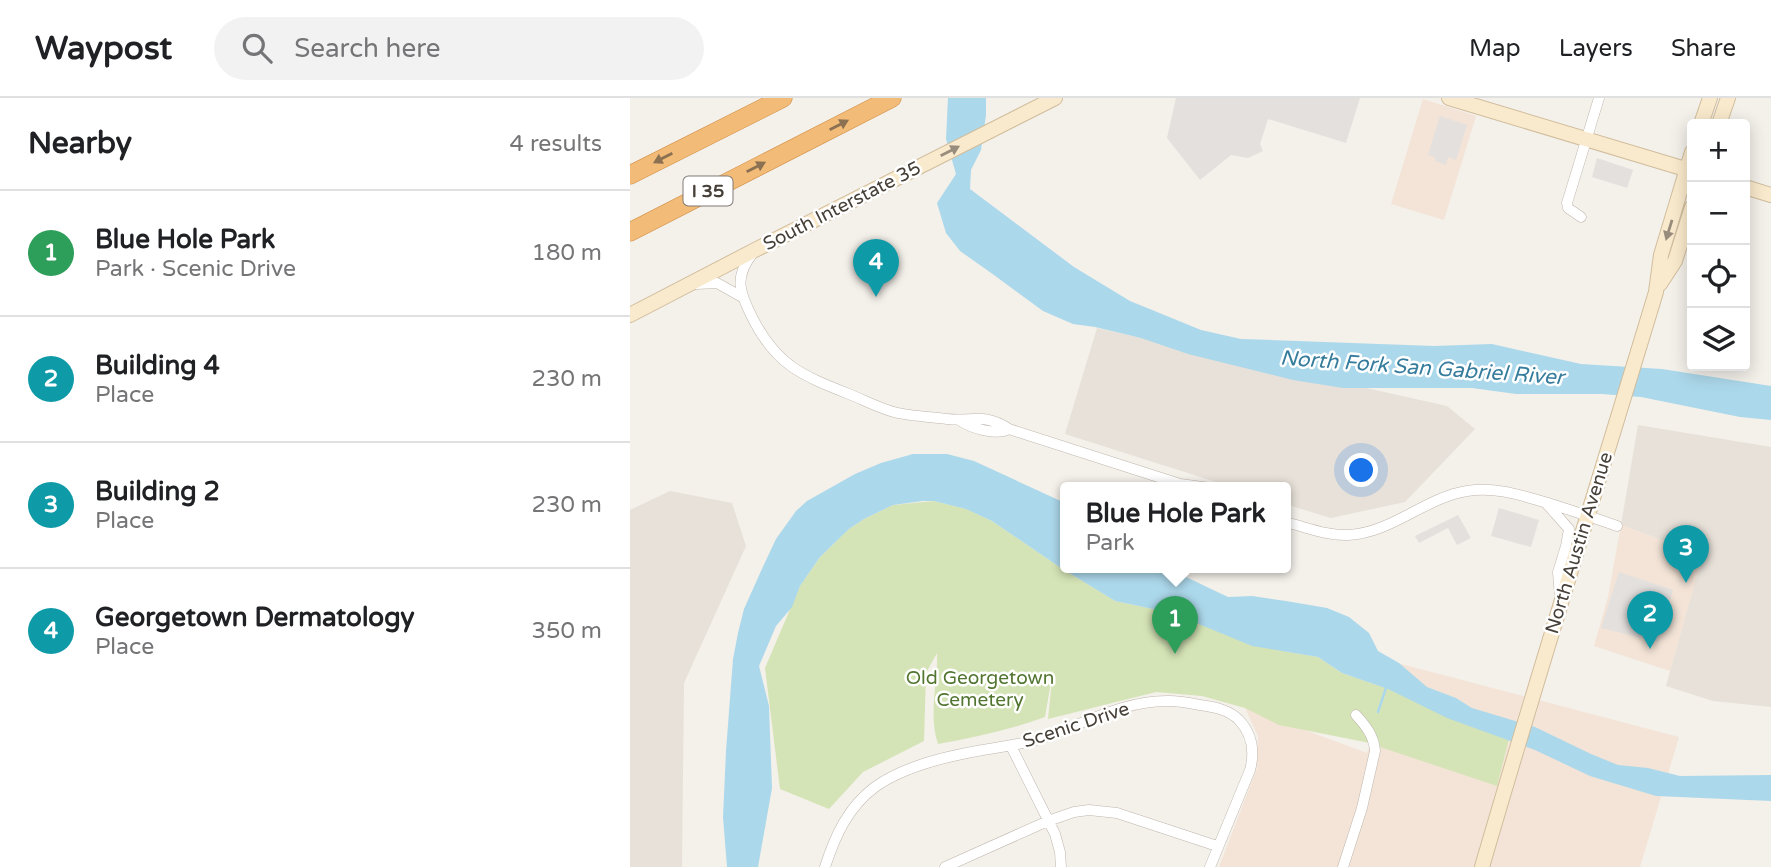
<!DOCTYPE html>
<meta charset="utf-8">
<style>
:root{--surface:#fff;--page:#f2f2f2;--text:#202124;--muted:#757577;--line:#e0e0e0;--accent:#111827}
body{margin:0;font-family:"Varela Round",sans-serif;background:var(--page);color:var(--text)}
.controls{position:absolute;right:21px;top:21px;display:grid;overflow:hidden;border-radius:7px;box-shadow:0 4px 18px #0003}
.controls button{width:63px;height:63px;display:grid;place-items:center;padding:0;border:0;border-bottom:2px solid var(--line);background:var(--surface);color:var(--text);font:35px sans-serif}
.you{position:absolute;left:732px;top:373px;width:24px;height:24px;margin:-18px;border:5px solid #fff;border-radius:50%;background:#1a73e8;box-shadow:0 0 0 10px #1a73e833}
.badge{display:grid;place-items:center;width:46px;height:46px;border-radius:50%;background:var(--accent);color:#fff;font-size:23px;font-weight:700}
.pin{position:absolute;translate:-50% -58px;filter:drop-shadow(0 2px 4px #0008)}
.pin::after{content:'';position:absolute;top:37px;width:24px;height:21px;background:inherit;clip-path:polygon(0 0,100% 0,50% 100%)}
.popup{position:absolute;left:430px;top:384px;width:231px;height:91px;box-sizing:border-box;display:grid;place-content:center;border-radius:7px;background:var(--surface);filter:drop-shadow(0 2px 5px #0005);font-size:23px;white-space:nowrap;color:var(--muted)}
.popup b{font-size:26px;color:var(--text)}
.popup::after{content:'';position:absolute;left:50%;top:100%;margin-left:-14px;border:14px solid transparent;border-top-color:var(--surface)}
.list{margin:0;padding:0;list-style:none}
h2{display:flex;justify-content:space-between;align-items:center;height:91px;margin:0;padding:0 28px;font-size:30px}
h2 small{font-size:23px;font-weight:400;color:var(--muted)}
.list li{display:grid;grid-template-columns:46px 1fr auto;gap:21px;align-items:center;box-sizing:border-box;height:126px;padding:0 28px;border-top:2px solid var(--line)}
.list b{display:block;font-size:26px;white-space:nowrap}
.list p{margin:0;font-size:23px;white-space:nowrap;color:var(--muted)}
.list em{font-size:23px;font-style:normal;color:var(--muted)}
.icon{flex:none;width:38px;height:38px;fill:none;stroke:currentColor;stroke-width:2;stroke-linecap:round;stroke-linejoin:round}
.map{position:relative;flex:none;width:1141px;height:769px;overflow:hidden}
header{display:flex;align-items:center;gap:42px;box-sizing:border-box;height:98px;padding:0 35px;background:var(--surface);border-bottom:2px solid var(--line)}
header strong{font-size:33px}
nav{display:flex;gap:38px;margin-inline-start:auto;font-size:24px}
.search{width:490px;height:63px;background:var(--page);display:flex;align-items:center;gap:18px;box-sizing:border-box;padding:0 24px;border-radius:38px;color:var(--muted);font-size:26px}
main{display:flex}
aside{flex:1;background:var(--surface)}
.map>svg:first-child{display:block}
.residential{fill:#e7e1d9}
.commercial{fill:#f3e4d7}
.green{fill:#d5e4b6}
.parking{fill:#e3e0de}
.water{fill:#acd8eb}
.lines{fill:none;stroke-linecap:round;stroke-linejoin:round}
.stream{stroke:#acd8eb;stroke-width:2.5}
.street-casing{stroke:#bfb6ad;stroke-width:11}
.secondary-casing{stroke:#d0bd9d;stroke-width:16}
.highway-casing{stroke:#d18f47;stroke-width:19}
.street{stroke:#fff;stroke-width:10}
.secondary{stroke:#faeacd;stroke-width:14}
.highway{stroke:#f2bb77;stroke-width:18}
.oneway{fill:#8b7152}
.oneway2{fill:#988c7c}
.labels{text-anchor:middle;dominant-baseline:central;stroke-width:5;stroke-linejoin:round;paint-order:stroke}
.shield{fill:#fff;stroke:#7e7974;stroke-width:2}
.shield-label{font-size:18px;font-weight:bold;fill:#474039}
.street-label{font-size:19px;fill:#474039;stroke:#fff}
.park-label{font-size:19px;fill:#527530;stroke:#fff}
.water-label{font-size:21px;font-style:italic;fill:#367c9c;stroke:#fff}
</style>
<header>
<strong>Waypost</strong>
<div class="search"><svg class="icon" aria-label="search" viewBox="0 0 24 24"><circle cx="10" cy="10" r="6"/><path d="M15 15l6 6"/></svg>Search here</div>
<nav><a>Map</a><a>Layers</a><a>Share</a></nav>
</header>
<main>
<aside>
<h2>Nearby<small>4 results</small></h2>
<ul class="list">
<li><span class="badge" style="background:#2e9e5b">1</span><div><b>Blue Hole Park</b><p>Park · Scenic Drive</p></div><em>180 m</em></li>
<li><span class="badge" style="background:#0f9aa8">2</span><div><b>Building 4</b><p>Place</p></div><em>230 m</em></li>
<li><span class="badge" style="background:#0f9aa8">3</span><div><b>Building 2</b><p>Place</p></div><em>230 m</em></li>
<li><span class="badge" style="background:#0f9aa8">4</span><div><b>Georgetown Dermatology</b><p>Place</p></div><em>350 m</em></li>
</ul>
</aside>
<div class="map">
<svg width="1141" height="769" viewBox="0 0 1141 769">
<rect width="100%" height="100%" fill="#f4f0ea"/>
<!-- residential -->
<path class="residential" d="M467 230 817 308 845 331 775 404 701 420 655 406V390H605L435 336Z
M1008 327 1141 349V609L1083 603 1036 588 1072 457 991 427Z
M40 393 102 405 116 448 54 585 52 769H0V412Z"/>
<!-- commercial -->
<path class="commercial" d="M793 1 846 18 814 122 761 106Z
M991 427 1073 457 1040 573 964 548 978 499Z
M771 566 1049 639 1010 769H589L627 670 628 638 615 610 737 655Z"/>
<!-- green -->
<path class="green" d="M304 403 337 411 362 423 428 468 485 503 542 515 578 529 648 552 688 559 712 575 881 633 867 688 735 644 649 627 615 610 572 598 526 594 418 621 423 572 415 619C380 632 344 639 308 646 298 616 308 585 307 555L296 575 294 643 233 674 199 711 150 691 135 570 170 488 190 459 219 431 234 421 263 407Z"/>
<!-- parking -->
<path class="parking" d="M546 0H730L716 45 638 21 630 46 633 53 618 60 601 57 570 82 537 40Z
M810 18 837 27 826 62 818 59 816 67 805 63V59L798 57Z
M967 60 1003 72 997 90 962 79Z
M869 410 909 422 901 449 861 438Z
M828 417 841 440 827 447 818 430 789 445 785 438Z
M989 474 1043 492 1028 544 971 530Z"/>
<!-- water -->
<path class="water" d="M318 0H356V17L351 52 341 72 340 91 444 169 500 203 571 232 611 241 804 248 862 246 951 266 1032 271 1141 288V322L1110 319 1011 299 972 296H886L842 290H713L663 282 558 256 511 240 465 229 443 226 413 213 364 177 330 153 316 135 307 105 326 76 316 41Z
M283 356H317L344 363 435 405V470H543L556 479 598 499 622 498 656 503 697 510 719 519 739 535 748 553 769 565 797 589 826 600 842 610 905 629 961 656 988 667 1018 670 1050 678 1141 677V703L1026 698 960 678 905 652 817 620 758 591 712 575 688 559 622 548 542 515 485 503 428 468 362 423 336 411 304 403H293L263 407 234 421 219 431 190 459 170 488 162 509 146 528 129 568 139 608 142 690 128 769H97L93 719 96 653 103 561 108 535 114 511 131 473 146 441 166 413 177 403 225 376 251 365Z"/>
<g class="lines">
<!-- stream -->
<path class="stream" d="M748 614 757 587"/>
<defs>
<path id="street" d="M951 119 938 110 937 105 969 0
M123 155C104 179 109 193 122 219 146 267 171 277 219 296 234 302 249 310 264 314 278 318 302 319 317 321 343 324 352 314 379 331L550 386 580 390
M66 186 87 185 112 199
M329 322C341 330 365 338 379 331
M916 405 939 431 936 448 928 474 930 499
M655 424C676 429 697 438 718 437 762 435 794 400 837 393 866 388 893 398 921 406 943 413 965 420 987 428
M381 648 425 736 430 754 431 769
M195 769C205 738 218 709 245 689 277 666 326 656 365 650 377 648 389 646 402 643 447 630 491 602 539 603 549 603 560 605 570 607 585 609 599 612 609 622 622 636 625 653 620 672L580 769
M315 769 418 723 444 714 459 712 487 715 587 748
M713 769 732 710 745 653C744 638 736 628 726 617"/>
<path id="secondary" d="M819 0 1062 73
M1071 26 1080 0
M1089 26 1098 0
M1115 89 1141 97
M1030 186 1045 163 1062 109
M0 217 125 152 425 0
M852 769C908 576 968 386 1026 194L1031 157 1062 54"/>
<path id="highway" d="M0 77 153 0
M0 134 262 0"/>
</defs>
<!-- street casing -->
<use href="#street" class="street-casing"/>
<!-- secondary casing -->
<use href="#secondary" class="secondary-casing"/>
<!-- highway casing -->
<use href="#highway" class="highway-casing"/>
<!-- street -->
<use href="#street" class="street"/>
<!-- secondary -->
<use href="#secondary" class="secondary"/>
<!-- highway -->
<use href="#highway" class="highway"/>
</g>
<!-- one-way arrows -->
<defs><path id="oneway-solid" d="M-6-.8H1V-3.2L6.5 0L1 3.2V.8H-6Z" transform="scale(1.75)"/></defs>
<g class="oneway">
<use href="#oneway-solid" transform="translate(209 27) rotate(-27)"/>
<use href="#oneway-solid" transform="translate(33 60) rotate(153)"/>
<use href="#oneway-solid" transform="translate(126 69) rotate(-27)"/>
</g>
<g class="oneway2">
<use href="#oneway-solid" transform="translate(320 53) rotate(-27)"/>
<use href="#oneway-solid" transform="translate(1039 132) rotate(107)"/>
</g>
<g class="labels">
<!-- shield labels -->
<rect class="shield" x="53.5" y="78.5" width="49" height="29" rx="5"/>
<g class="shield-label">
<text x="78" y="93">I 35</text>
</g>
<!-- street labels -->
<g class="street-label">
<text transform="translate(212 108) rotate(-27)">South Interstate 35</text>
<text transform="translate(949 445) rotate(-73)">North Austin Avenue</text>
<text transform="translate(446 627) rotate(-18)">Scenic Drive</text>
</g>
<!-- park labels -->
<g class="park-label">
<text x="350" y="580">Old Georgetown<tspan x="350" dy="22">Cemetery</tspan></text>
</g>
<!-- water labels -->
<g class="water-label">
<text transform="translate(792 270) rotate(4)">North Fork San Gabriel River</text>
</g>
</g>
</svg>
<div class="controls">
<button>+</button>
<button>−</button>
<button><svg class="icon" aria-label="locate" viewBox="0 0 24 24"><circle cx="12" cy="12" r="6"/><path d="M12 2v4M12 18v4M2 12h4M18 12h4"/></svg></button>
<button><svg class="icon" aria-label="layers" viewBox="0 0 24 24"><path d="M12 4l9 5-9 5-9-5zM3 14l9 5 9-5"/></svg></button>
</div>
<div class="you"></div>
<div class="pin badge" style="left:545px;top:556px;background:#2e9e5b">1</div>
<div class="popup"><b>Blue Hole Park</b>Park</div>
<div class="pin badge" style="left:1020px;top:551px;background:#0f9aa8">2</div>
<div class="pin badge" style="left:1056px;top:485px;background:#0f9aa8">3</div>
<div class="pin badge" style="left:246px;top:199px;background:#0f9aa8">4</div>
</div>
</main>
